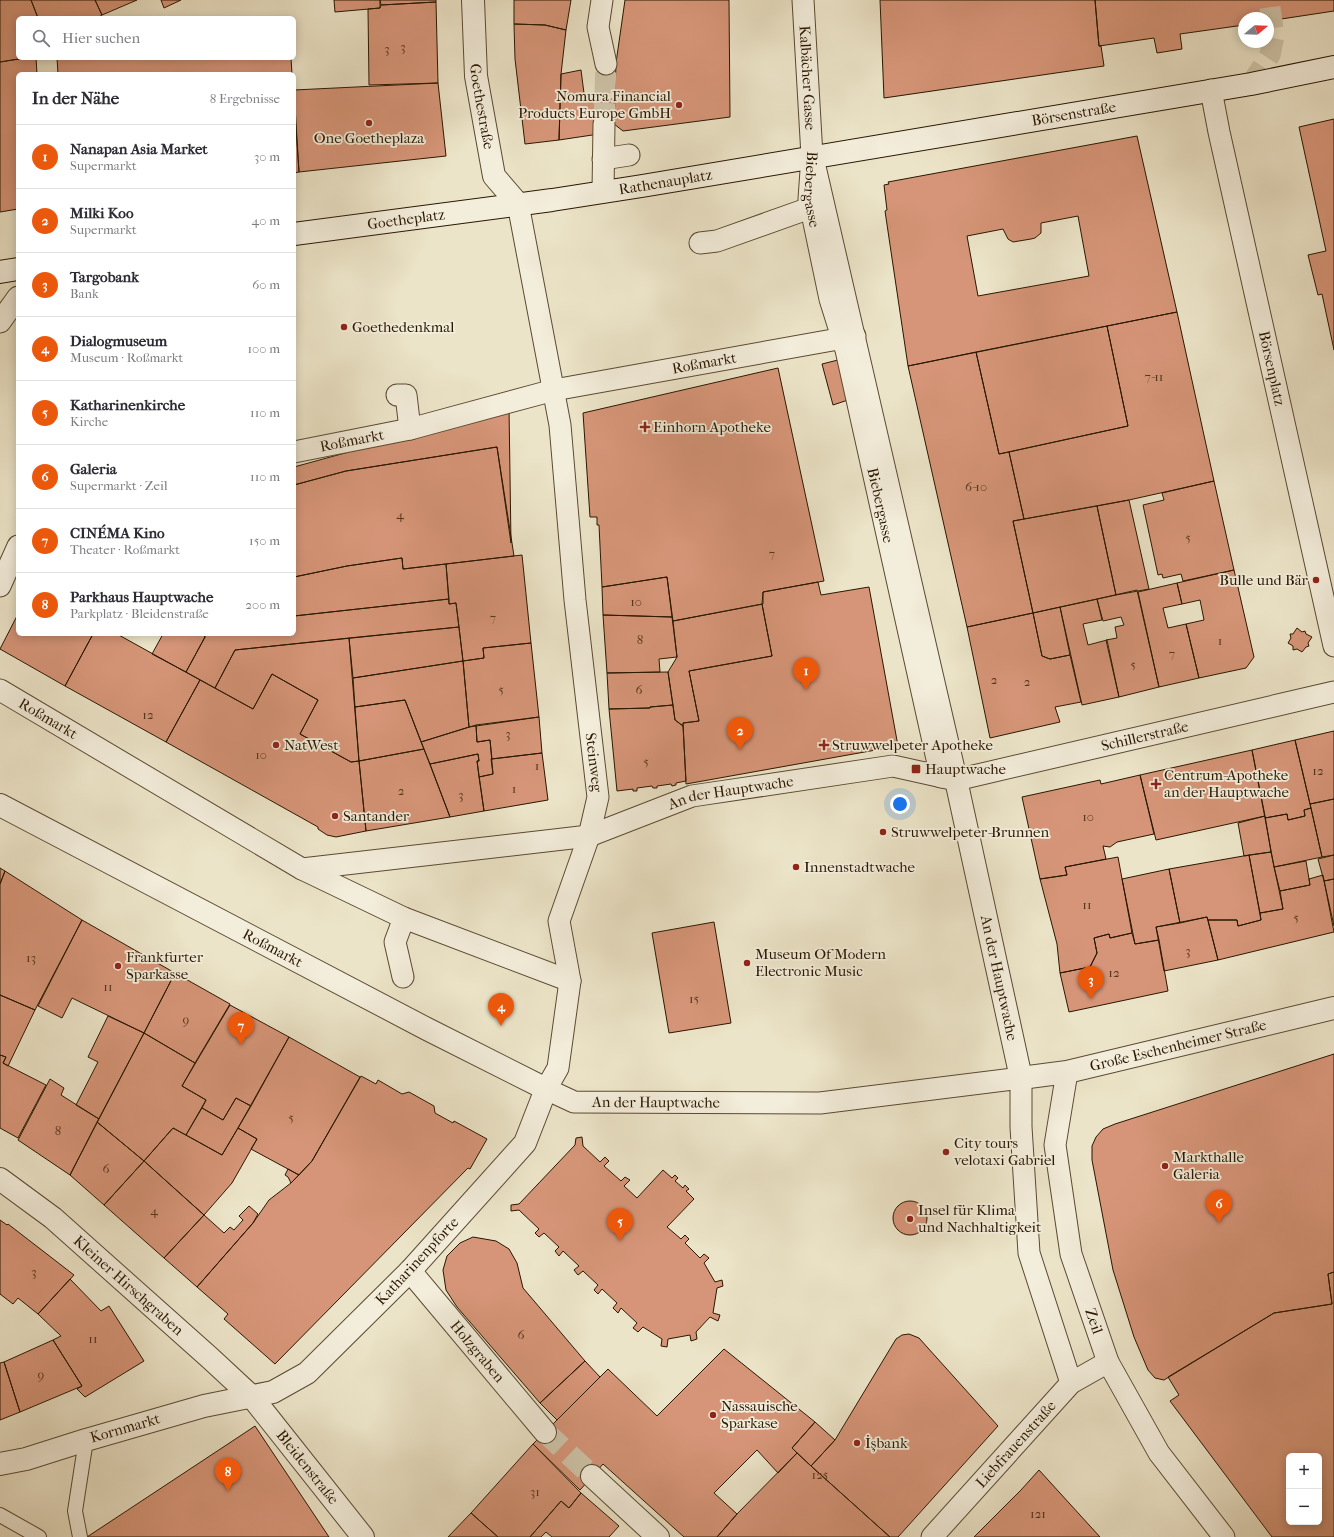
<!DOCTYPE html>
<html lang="de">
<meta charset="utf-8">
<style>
:root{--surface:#fff;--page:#f7f7f7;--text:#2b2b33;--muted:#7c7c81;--line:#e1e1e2;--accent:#ea580c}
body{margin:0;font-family:"IM FELL French Canon",serif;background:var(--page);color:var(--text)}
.controls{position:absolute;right:12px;bottom:12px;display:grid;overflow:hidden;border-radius:6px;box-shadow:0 2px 10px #0003}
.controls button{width:36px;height:36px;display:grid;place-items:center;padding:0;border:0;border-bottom:1px solid var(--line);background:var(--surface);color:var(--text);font:20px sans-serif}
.compass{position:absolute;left:1238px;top:12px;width:36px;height:36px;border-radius:50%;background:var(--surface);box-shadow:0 2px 10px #0003;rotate:71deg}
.you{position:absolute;left:900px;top:804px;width:14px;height:14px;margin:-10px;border:3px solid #fff;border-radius:50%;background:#1a73e8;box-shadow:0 0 0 6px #1a73e833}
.badge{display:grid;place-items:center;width:26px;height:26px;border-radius:50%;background:var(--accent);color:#fff;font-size:13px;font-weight:700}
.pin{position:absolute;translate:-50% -33px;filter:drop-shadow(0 1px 2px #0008)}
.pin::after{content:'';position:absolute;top:21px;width:14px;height:12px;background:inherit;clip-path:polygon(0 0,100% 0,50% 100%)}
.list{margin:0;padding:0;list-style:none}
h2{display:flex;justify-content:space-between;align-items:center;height:52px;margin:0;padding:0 16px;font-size:17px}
h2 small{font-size:13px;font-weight:400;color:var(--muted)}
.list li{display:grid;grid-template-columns:26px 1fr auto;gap:12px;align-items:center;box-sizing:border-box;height:64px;padding:0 16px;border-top:1px solid var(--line)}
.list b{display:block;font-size:15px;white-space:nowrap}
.list p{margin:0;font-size:13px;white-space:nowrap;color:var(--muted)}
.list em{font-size:13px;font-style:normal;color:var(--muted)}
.icon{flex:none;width:22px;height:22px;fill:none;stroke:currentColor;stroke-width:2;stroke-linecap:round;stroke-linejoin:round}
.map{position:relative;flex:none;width:1334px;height:1537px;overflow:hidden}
.search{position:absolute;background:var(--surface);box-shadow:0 2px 10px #0003;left:16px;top:16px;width:280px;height:44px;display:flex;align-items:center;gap:10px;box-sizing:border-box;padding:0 14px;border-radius:6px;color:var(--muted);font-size:15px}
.panel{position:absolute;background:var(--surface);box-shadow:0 2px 10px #0003;left:16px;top:72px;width:280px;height:564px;border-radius:6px}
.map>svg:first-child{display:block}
.building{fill:#d69578;stroke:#291700;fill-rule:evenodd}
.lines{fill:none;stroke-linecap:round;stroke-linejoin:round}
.pedestrian-tunnel{stroke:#cfc5aa;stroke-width:21;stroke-dasharray:21 10;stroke-linecap:butt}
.minor-tunnel{stroke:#cfc5aa;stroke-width:22;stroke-dasharray:22 11;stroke-linecap:butt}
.service-casing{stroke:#5a4a32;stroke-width:16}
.pedestrian-casing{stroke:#5a4a32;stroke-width:23}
.minor-casing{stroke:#5a4a32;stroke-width:24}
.secondary-casing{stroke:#291700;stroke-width:24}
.service{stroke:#f3eddb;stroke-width:14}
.pedestrian{stroke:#f3eddb;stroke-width:21}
.minor{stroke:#f3eddb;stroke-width:22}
.secondary{stroke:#f3eddb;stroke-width:22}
.poi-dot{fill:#8f2418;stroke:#f3eddb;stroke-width:1.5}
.labels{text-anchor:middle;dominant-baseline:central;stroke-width:3.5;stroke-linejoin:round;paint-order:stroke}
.number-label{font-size:13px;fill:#54361e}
.street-label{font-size:15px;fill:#291700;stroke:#f3eddb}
.poi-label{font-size:15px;fill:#291700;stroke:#f3eddb;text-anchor:start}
</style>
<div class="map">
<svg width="1334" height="1537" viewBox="0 0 1334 1537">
<rect width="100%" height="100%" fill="#ece4c8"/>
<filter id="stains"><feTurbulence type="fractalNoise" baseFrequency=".005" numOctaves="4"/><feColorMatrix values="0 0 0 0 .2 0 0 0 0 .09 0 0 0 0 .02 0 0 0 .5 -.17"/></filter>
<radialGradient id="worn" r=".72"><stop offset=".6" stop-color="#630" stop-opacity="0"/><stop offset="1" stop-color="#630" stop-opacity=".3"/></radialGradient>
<!-- building -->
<path class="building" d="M0 0H31L38 18H18V58H25L0 62Z
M31 0H95L102 15 97 18H38Z
M95 0H137L102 15Z
M161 0H181L164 8Z
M334 0H380V8L335 12Z
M380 0H436V2L381 5Z
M514 0H571L566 30 545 25 514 24Z
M625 0H729L730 117 623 131 614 124 616 63Z
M880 0H1095L1099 46H1101L1104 66 884 98Z
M1095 0H1334V11L1268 21V18H1244V25L1180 34 1182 49 1157 53 1154 38 1099 46Z
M436 2 438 83 369 85 368 9 380 8 381 5Z
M514 24 545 25 566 30 561 74 559 140 525 144 515 59Z
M25 58H36L37 74H18V209L0 212V62Z
M57 58H291L292 74H58Z
M581 70 585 101 614 99V124L599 134 559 140 561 74Z
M438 83 446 156 299 172 294 90Z
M294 101 299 172 294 173Z
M1334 119V350L1322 294 1318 295 1308 255 1326 251 1299 127Z
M1137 136 1177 312 908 366 885 211 887 210 884 185 889 184 888 182ZM1078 216 1089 276 978 296 967 236 1003 229 1008 239 1013 242 1031 239 1035 238 1041 233V223Z
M1177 312 1214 481 1129 500 1024 519 1009 452 1128 426 1107 326Z
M1107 326 1128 426 999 454 976 352Z
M976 352 999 454 1009 452 1024 519 1013 521 1033 613 967 627 908 366Z
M838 360 848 400 833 405 822 364Z
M778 368 824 581 763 592V604L673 621 667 577 602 587 599 525H597V517H590L583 413Z
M509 408 511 543 497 447 346 471 294 485V467Z
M497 447 514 556 403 569 402 558 347 566 294 577V485L346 471Z
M1214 481 1234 570 1183 581 1181 574 1163 578 1162 574 1158 575 1143 505 1164 500 1162 493Z
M1129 500 1149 589 1116 595 1097 506Z
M1097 506 1116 595 1033 613 1013 521Z
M522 555 531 643 483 648 484 658 463 661 456 603 449 604 446 564Z
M402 558 403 569 446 564 449 599 294 616V577L347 566Z
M1234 570 1254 657 1246 668 1199 678 1186 624 1204 620 1200 600 1182 604 1177 583Z
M667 577 672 617 603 615 602 587Z
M818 582 821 595 869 587 898 746 686 784 683 723 699 721 689 671 772 656 762 604 763 592Z
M1177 583 1182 604 1163 608 1168 628 1186 624 1199 678 1159 687 1138 592Z
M1137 590 1159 687 1119 697 1106 640 1117 638 1115 627 1124 625 1121 617 1103 621 1097 599Z
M449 599V604L456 603 459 627 235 650 215 688 186 672 205 637 204 634H294V616Z
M1097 599 1102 620 1083 624 1088 645 1107 640 1119 697 1082 705 1060 607Z
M762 604 772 656 689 671 699 721 683 723V726L675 720 668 672 677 657 673 621Z
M1060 607 1070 655 1050 659 1042 656 1033 613Z
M1033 613 1042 656 1050 659 1070 655 1081 702 1055 707 1060 722 990 738 967 627Z
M18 614V634H93L65 686 0 649Z
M603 615 672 617 677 657 659 659 660 672 607 673Z
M459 627 463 661 353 678 349 638Z
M1297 628 1302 632 1305 631 1306 634 1312 637 1308 643 1309 646 1306 647 1302 652 1297 649 1293 650V646L1288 643 1291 638 1290 634H1293Z
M93 634H117L200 680 166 742 65 686Z
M163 634H204L205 637 186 672 152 654Z
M349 638 359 761 351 762 300 734 318 700 272 674 253 709 215 688 235 650Z
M531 643 539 717 469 727 463 661 484 658 483 648Z
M463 661 469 727 421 742 405 700 355 707 353 678Z
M668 672 673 705 650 707V708L609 709 607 673Z
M272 674 318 700 300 734 351 762 359 761 366 831 336 837 327 835 318 829V827L166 742 200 680 253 709Z
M405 700 424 749 359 761 355 707Z
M673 705 675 720 683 726 686 781 676 783V785L672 786 671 784 657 786V788H653L652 786 637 788V791H633V789L617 791 609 709 650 708V707Z
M539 717 542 753 492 759 490 740 477 742 476 725Z
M476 725 477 742 490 740 493 774 479 777 477 761H479L478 754 430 764 421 742Z
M1334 731V799L1310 804 1295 740Z
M1295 740 1311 808 1304 810 1305 816 1288 820 1287 814 1265 818 1252 750Z
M424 749 450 817 366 831 359 761Z
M1252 750 1265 816 1156 840 1140 775Z
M542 753 548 800 484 811 479 777 493 774 491 759Z
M478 754 479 761H477L484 811 450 817 430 764Z
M1140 775 1154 834 1117 842 1110 847 1103 846 1106 859 1065 867 1067 875 1040 879 1022 797 1100 780 1101 784Z
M1334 799V855L1322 857 1310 804Z
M1311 808 1322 857 1274 867 1265 818 1287 814 1288 820 1305 816 1304 810Z
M1265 816 1271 852 1244 856 1238 823Z
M1271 852 1283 909 1260 913 1249 855Z
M1249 855 1261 920 1238 926 1237 920H1208L1207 917 1180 923 1169 869Z
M1334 855V879L1324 881 1318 859Z
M1118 857 1132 933 1110 938 1109 934 1094 938 1097 953 1090 967 1060 973 1057 944 1040 879 1067 875 1065 867Z
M1306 861 1310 885 1280 891 1274 867Z
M0 868 5 871 0 884Z
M1169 869 1180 923 1156 927 1159 940 1135 944 1122 879Z
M5 871 82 920 35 1010 0 995V884Z
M1323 875 1334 932 1218 960 1208 920H1237L1238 926 1261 920 1260 913 1283 909 1280 891 1310 885 1309 879Z
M1334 879V926L1324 881Z
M1207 917 1218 960 1164 971 1156 927Z
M82 920 175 973 144 1033 72 998 62 1018 38 1006Z
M714 922 731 1023 669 1033 652 933Z
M1132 933 1135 944 1159 940 1168 991 1069 1012 1060 973 1090 967 1097 953 1094 938 1109 934 1110 938Z
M175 973 230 1004 195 1063 144 1033Z
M0 995 35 1010 8 1066 3 1063 6 1057 0 1055Z
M230 1005 289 1037 251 1106 236 1098 223 1120 202 1108 206 1100 182 1086Z
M108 1016 144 1033 99 1119 76 1105 98 1062 88 1057Z
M144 1033 195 1063 182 1086 206 1100 186 1135 173 1128 144 1161 97 1122Z
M289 1037 360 1077 312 1161 299 1175 251 1149 257 1139 238 1128Z
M1334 1054V1272L1328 1274 1332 1304 1274 1313 1164 1380 1155 1378 1148 1370 1134 1337 1113 1270 1092 1160V1146L1096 1137 1103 1129 1115 1124Z
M0 1055 6 1057 3 1063 46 1085 18 1138 0 1128Z
M361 1076 376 1084 378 1080 402 1094 409 1092 434 1106 435 1113 453 1123 454 1121 487 1139 470 1169 468 1168 275 1364 224 1319 228 1314 197 1287 253 1223 269 1200 291 1183 312 1161Z
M50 1079 64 1088 61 1095 99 1119 70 1175 18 1140Z
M236 1098 251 1106 222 1155 186 1135 202 1108 223 1120Z
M97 1122 144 1161 104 1205 70 1175Z
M173 1128 222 1155 238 1128 257 1139 232 1183 204 1215 144 1161Z
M582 1137 583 1146 600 1162 605 1157 609 1161 604 1166 621 1181 625 1177 630 1180 624 1186 637 1198 663 1170 672 1178 675 1175 678 1178 675 1181 683 1188 685 1185 689 1189 686 1191 694 1199 667 1227 681 1239 685 1235 689 1239 685 1243 700 1258 704 1254 709 1258 704 1263 715 1282 722 1280 723 1286 717 1288 713 1313 720 1315 718 1321 710 1317 696 1332 697 1339 691 1341 690 1335 668 1339 667 1347 661 1346 662 1339 643 1327 638 1332 633 1328 637 1323 621 1308 618 1313 613 1308 617 1303 602 1289 598 1294 594 1290 598 1285 583 1271 578 1275 574 1270 579 1266 563 1251 559 1256 555 1251 559 1247 544 1233 539 1237 535 1233 539 1229 519 1210 511 1211V1205L519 1204 575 1145 576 1138Z
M144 1161 204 1215 164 1258 104 1205Z
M288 1169 299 1175 291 1183 288 1177 285 1175Z
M893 1218a17 17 0 1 1 34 0a17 17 0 1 1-34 0Z
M249 1206 258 1214 253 1223 197 1287 164 1258 204 1215 224 1233 230 1227 234 1230 243 1220 239 1216Z
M0 1220 7 1225 8 1224 74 1275 38 1314 18 1298 13 1304 0 1294Z
M473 1237 496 1241 509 1249 517 1263 523 1288 585 1361 540 1403 457 1307 446 1290 443 1270 447 1256 460 1243Z
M1334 1272V1537H1272L1170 1401 1179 1395 1168 1377 1274 1313 1332 1304 1328 1274ZM1289 1456H1319V1522H1289Z
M70 1279 101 1311 109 1306 144 1361 85 1397 77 1389 82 1386 53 1340 61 1336 38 1314Z
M909 1334 919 1338 998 1426 898 1537H890L811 1466 835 1440 896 1339 902 1335Z
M53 1340 82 1386 20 1412 4 1362Z
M724 1349 815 1422 792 1448 797 1453 778 1473 757 1450 714 1493 737 1514 717 1537H684L603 1464 580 1490 533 1444 608 1369 657 1416Z
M585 1361 600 1377 557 1420 540 1403Z
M4 1362 20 1412 0 1420V1363Z
M815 1422 835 1440 811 1466 792 1448Z
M255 1426 329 1537H87L237 1438Z
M533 1444 581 1493 569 1508 561 1501 530 1537H498L471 1513Z
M797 1453 811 1466 890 1537H717L737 1514Z
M1039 1470 1100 1537H974L1021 1490Z
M581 1493 619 1526 609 1537H552L546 1532 541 1537H530L561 1501 569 1508Z
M471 1513 498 1537H448Z"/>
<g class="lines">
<!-- pedestrian-tunnel -->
<path class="pedestrian-tunnel" d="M1251 84 1270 55 1274 36 1269 0
M604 124 606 64"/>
<!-- minor-tunnel -->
<path class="minor-tunnel" d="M545 1432 592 1476"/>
<defs>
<path id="service" d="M0 1515 39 1537
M80 1537 75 1511 86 1440"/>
<g id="pedestrian">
<path d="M602 0 598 27 606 64"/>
<path id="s1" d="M803 0 812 156 809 199 830 299 846 350 941 777"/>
<path id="s2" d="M1211 90 1219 132 1334 646"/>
<path d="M603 159 629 155"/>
<path d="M603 192 604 124"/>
<path id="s3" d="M518 204 560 425 575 600 598 797 589 836 559 921 570 981 558 1068 546 1089 574 1102 820 1103 1021 1078V1127L1029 1253 1071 1383"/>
<path d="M700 243 717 241 807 209 823 206"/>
<path d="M0 322 18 297"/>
<path d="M397 395H406L410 429"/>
<path id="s4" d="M294 452 410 429 554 390 855 336"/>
<path d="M0 586 18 546"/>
<path id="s5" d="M0 690 302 869 404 918 570 981"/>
<path id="s6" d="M302 869 589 836 692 796 893 766 956 780 1334 692"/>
<path d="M403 977 395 942 404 918"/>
<path id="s7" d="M1067 1072 1055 1145 1071 1254 1108 1362 1159 1453 1224 1537"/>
<path id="s8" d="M932 1537 1071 1383 1108 1362"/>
</g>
<g id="minor">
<path id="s9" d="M473 0 476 76 494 176 518 204"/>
<path id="s10" d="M812 156 956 780 1021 1078 1067 1072 1334 1008"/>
<path id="s11" d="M0 805 427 1029 546 1089 525 1143 410 1271 307 1373 273 1392 204 1406 86 1440 26 1459 0 1464"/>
<path id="s12" d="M0 1179 53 1218 210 1358 252 1397 363 1537"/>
<path id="s13" d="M410 1271 545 1432"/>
<path d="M592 1476 658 1537"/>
</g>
<g id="secondary">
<path id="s14" d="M294 234 552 200 642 186 1251 84 1334 67"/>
<path d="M0 272 18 269"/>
</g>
</defs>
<!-- service casing -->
<use href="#service" class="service-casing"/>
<!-- pedestrian casing -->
<use href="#pedestrian" class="pedestrian-casing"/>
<!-- minor casing -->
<use href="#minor" class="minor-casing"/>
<!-- secondary casing -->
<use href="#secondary" class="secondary-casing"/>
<!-- service -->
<use href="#service" class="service"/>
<!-- pedestrian -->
<use href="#pedestrian" class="pedestrian"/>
<!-- minor -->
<use href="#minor" class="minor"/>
<!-- secondary -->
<use href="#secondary" class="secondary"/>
</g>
<!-- markers -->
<g class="poi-dot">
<circle cx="679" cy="105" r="4"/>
<circle cx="369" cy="123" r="4"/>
<circle cx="344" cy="327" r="4"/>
<path d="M643 421h4v4h4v4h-4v4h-4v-4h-4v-4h4z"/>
<circle cx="1316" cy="580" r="4"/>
<circle cx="276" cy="745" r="4"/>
<path d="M822 739h4v4h4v4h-4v4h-4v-4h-4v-4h4z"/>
<rect x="911" y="764" width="10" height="10" rx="2"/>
<path d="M1154 778h4v4h4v4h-4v4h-4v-4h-4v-4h4z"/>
<circle cx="335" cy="816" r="4"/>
<circle cx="883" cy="832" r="4"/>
<circle cx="796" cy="867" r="4"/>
<circle cx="747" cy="963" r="4"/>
<circle cx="118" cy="966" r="4"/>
<circle cx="946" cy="1152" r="4"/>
<circle cx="1165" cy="1166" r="4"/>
<circle cx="910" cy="1219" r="4"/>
<circle cx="713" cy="1415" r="4"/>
<circle cx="857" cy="1443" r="4"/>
</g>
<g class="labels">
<!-- number labels -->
<g class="number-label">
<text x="403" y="46">3</text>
<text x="387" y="48">3</text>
<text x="1154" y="376">7-11</text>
<text x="976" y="486">6-10</text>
<text x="400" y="514">4</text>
<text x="1188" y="537">5</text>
<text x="772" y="553">7</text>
<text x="636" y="601">10</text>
<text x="493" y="617">7</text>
<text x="640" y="639">8</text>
<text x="1220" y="640">1</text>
<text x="1172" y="653">7</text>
<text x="1133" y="664">5</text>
<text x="994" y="679">2</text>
<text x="1027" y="681">2</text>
<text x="501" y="689">5</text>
<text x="639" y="689">6</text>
<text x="148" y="714">12</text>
<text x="508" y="733">3</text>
<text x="261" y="754">10</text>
<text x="646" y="761">5</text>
<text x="537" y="765">1</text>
<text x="1318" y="770">12</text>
<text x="514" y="788">1</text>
<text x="401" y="790">2</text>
<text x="461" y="794">3</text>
<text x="1088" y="816">10</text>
<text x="1087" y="904">11</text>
<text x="1296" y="917">5</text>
<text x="1188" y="950">3</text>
<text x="31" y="957">13</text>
<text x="1114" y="972">12</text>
<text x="108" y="986">11</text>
<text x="694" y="998">15</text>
<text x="186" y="1019">9</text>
<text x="291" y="1117">5</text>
<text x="58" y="1130">8</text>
<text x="106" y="1168">6</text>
<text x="154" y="1210">4</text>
<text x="34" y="1271">3</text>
<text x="521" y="1334">6</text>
<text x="93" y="1338">11</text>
<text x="41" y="1374">9</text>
<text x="820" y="1474">125</text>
<text x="535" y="1491">31</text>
<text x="1038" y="1513">121</text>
</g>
<!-- street labels -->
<g class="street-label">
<text stroke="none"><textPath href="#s1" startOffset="78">Kalbächer Gasse</textPath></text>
<text stroke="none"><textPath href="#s9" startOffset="107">Goethestraße</textPath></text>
<text stroke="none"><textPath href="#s14" startOffset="789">Börsenstraße</textPath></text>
<text stroke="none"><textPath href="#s14" startOffset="375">Rathenauplatz</textPath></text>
<text stroke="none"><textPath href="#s1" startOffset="190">Biebergasse</textPath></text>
<text stroke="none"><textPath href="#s14" startOffset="113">Goetheplatz</textPath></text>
<text stroke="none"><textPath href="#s4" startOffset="420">Roßmarkt</textPath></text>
<text stroke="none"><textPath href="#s2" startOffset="285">Börsenplatz</textPath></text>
<text stroke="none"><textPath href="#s4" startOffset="59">Roßmarkt</textPath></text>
<text stroke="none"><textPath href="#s1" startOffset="514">Biebergasse</textPath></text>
<text stroke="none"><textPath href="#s5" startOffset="56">Roßmarkt</textPath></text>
<text stroke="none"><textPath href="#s6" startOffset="861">Schillerstraße</textPath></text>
<text stroke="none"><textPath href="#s3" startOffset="564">Steinweg</textPath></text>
<text stroke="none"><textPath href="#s6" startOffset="438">An der Hauptwache</textPath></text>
<text stroke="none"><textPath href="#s11" startOffset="308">Roßmarkt</textPath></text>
<text stroke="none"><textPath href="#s10" startOffset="843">An der Hauptwache</textPath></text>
<text stroke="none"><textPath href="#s10" startOffset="1106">Große Eschenheimer Straße</textPath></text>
<text stroke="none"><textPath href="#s3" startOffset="1015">An der Hauptwache</textPath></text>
<text transform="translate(417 1261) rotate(-47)">Katharinenpforte</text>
<text stroke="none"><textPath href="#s12" startOffset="167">Kleiner Hirschgraben</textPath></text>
<text stroke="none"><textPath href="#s7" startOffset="255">Zeil</textPath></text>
<text stroke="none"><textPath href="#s13" startOffset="105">Holzgraben</textPath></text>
<text transform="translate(125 1428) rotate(-16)">Kornmarkt</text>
<text stroke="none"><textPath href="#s8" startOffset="125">Liebfrauenstraße</textPath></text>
<text stroke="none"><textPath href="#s12" startOffset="423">Bleidenstraße</textPath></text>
</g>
<!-- poi labels -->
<g class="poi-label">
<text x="671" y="96" text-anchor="end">Nomura Financial<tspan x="671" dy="17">Products Europe GmbH</tspan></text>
<text x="369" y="138" text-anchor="middle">One Goetheplaza</text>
<text x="352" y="327">Goethedenkmal</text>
<text x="653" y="427">Einhorn Apotheke</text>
<text x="1308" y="580" text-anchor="end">Bulle und Bär</text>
<text x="284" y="745">NatWest</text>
<text x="832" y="745">Struwwelpeter Apotheke</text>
<text x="925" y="769">Hauptwache</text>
<text x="1164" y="775">Centrum-Apotheke<tspan x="1164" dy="17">an der Hauptwache</tspan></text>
<text x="343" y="816">Santander</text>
<text x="891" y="832">Struwwelpeter-Brunnen</text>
<text x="804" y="867">Innenstadtwache</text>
<text x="755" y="954">Museum Of Modern<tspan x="755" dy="17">Electronic Music</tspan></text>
<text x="126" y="957">Frankfurter<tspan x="126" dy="17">Sparkasse</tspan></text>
<text x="954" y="1143">City tours<tspan x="954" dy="17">velotaxi Gabriel</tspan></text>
<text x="1173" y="1157">Markthalle<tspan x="1173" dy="17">Galeria</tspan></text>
<text x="918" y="1210">Insel für Klima<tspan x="918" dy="17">und Nachhaltigkeit</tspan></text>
<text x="721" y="1406">Nassauische<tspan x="721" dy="17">Sparkase</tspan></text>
<text x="865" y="1443">İşbank</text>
</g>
</g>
<rect width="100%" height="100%" filter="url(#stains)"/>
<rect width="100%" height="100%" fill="url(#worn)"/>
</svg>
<div class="controls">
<button>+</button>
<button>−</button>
</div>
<svg class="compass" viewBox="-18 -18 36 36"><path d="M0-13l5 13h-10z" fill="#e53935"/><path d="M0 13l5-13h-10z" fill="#7c7c81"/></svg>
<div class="you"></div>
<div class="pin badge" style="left:806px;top:690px">1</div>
<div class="pin badge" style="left:740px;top:750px">2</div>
<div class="pin badge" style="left:1091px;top:999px">3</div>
<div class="pin badge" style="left:501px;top:1026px">4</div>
<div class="pin badge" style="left:620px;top:1241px">5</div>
<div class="pin badge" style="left:1219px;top:1223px">6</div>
<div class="pin badge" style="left:241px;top:1045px">7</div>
<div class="pin badge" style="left:228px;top:1491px">8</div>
<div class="search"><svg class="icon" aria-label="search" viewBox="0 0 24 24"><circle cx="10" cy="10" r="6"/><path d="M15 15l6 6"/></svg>Hier suchen</div>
<section class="panel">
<h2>In der Nähe<small>8 Ergebnisse</small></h2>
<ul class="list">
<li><span class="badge">1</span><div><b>Nanapan Asia Market</b><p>Supermarkt</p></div><em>30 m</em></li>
<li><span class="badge">2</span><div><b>Milki Koo</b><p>Supermarkt</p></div><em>40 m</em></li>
<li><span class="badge">3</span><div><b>Targobank</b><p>Bank</p></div><em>60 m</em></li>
<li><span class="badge">4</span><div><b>Dialogmuseum</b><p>Museum · Roßmarkt</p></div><em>100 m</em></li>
<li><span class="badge">5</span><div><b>Katharinenkirche</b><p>Kirche</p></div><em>110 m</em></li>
<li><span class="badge">6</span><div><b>Galeria</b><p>Supermarkt · Zeil</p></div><em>110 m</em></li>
<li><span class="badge">7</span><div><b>CINÉMA Kino</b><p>Theater · Roßmarkt</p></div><em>150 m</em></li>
<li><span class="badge">8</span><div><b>Parkhaus Hauptwache</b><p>Parkplatz · Bleidenstraße</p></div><em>200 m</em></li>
</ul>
</section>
</div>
